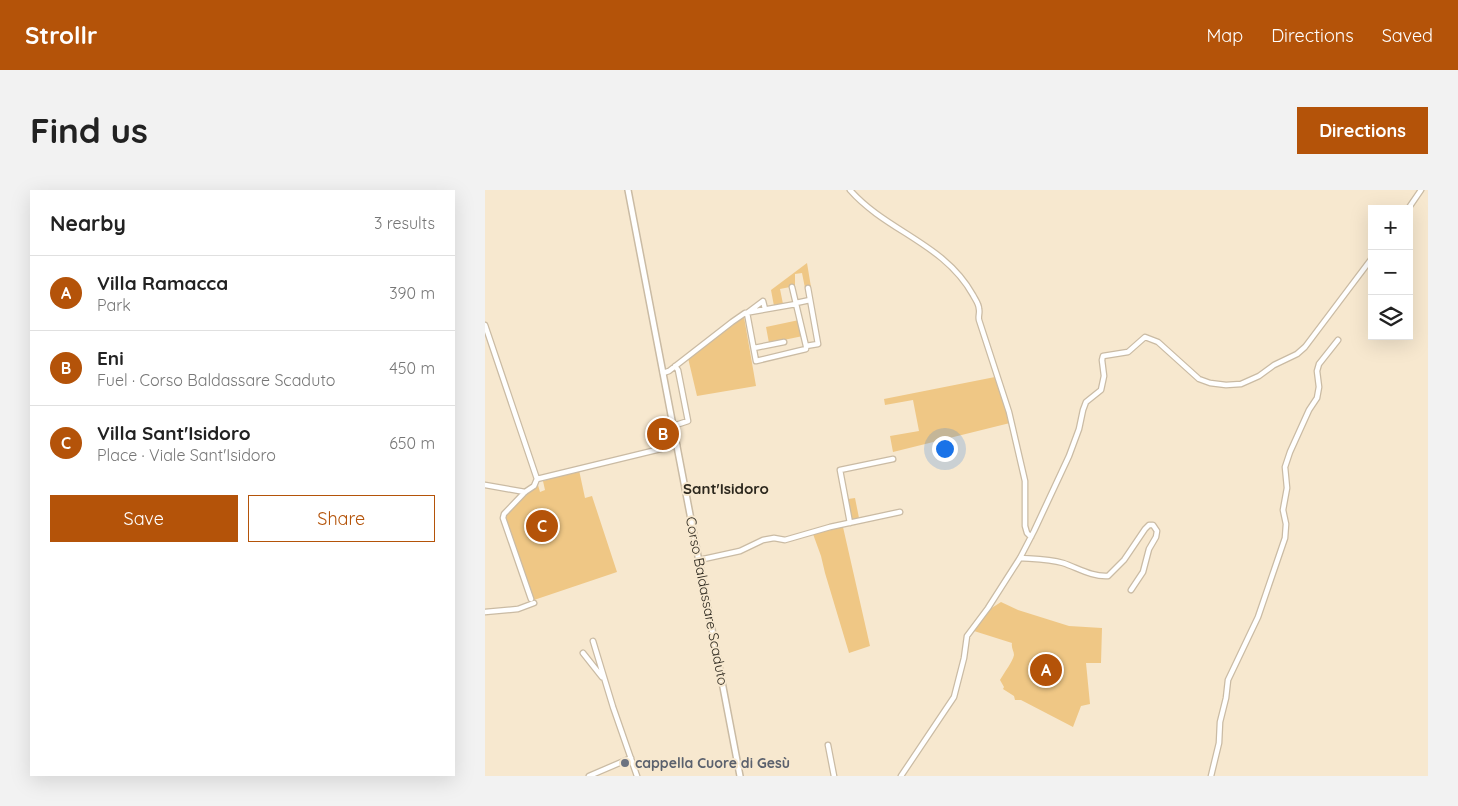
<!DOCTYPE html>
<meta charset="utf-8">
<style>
:root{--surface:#fff;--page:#f2f2f2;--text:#222;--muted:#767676;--line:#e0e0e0;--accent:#b45309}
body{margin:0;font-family:Quicksand,sans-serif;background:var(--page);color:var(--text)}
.controls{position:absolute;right:15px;top:15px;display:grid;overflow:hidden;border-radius:0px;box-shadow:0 5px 20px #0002}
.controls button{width:45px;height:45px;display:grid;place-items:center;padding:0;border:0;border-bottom:1px solid var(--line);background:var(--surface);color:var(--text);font:25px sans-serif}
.you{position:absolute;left:459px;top:258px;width:18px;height:18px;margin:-12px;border:4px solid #fff;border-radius:50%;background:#1a73e8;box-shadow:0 0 0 8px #1a73e833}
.badge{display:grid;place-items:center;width:32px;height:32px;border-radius:50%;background:var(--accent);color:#fff;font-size:16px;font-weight:700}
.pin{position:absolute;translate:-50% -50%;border:2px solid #fff;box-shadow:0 1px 5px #0006}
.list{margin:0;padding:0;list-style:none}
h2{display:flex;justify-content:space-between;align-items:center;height:65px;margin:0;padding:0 20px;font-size:21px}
h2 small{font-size:16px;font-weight:400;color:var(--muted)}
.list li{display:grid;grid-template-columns:32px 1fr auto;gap:15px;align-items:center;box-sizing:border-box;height:75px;padding:0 20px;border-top:1px solid var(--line)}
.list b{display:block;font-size:19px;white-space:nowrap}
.list p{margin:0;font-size:16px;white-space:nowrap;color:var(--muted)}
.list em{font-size:16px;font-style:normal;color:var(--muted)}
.actions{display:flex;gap:10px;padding:15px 20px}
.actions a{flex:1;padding:11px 0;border:1px solid var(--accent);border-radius:0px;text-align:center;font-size:18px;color:var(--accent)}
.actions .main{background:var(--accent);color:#fff}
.icon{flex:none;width:28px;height:28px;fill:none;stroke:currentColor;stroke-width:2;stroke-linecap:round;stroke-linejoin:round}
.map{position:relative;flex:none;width:943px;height:586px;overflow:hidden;border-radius:0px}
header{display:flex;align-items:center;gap:30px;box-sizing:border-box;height:70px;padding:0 25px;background:var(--accent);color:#fff}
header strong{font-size:24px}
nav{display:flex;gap:28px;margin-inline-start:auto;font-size:18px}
.intro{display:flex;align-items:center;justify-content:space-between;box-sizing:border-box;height:120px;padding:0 30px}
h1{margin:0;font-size:35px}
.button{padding:12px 22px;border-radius:0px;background:var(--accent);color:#fff;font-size:18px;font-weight:700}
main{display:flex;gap:30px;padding:0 30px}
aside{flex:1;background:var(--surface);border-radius:0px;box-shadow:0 5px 20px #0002}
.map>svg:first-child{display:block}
.green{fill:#efc785}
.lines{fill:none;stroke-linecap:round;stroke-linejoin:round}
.minor-casing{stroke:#cabba4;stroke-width:7}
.tertiary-casing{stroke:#cabba4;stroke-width:8}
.minor{stroke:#fff;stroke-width:4.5}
.tertiary{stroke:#fff;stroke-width:5}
.worship-dot{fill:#6b7280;stroke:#f7e8cf;stroke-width:2}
.labels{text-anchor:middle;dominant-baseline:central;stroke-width:4;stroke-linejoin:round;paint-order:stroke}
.street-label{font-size:14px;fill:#2d281e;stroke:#f7e8cf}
.worship-label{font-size:14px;font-weight:bold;fill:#5b616d;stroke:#f7e8cf;text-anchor:start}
.neighbourhood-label{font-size:15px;font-weight:bold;fill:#2d281e;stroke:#f7e8cf}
</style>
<header>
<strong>Strollr</strong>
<nav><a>Map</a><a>Directions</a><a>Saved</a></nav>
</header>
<div class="intro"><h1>Find us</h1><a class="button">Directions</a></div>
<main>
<aside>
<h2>Nearby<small>3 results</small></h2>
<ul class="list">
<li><span class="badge">A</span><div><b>Villa Ramacca</b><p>Park</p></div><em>390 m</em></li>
<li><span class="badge">B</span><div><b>Eni</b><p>Fuel · Corso Baldassare Scaduto</p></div><em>450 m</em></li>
<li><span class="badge">C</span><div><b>Villa Sant'Isidoro</b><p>Place · Viale Sant'Isidoro</p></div><em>650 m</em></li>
</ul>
<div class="actions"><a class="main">Save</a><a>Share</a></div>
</aside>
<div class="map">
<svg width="943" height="586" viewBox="0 0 943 586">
<rect width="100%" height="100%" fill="#f7e8cf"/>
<!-- green -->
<path class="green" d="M322 73 326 97 320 98 317 83 310 84V96L295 99 298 114 289 116 286 100Z
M259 127 271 196 212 206 203 168Z
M314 130 318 146 284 153 281 137Z
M510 187 520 212 525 233 408 262 405 246 434 241 428 210 400 215 399 209Z
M94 280 100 308 107 306 132 382 49 410 20 329 21 324 44 302 53 295 55 302 60 300 58 291Z
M370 308 374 328 367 330 363 309Z
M358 337 385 456 364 463 340 383 336 366 328 344Z
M516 412 533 420 584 436 617 438 616 473H601L605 514 596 516 588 537 536 510H530L529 506 518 499 519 497 515 490C519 483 528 471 529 465 529 461 526 458 527 453L489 441 502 421Z"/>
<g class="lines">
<defs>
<path id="minor" d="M365 0C402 42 459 53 488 105 490 109 494 114 494 119 495 123 493 126 494 130L524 222 540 291V336L542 343 546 347
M923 19 936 0
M307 97 321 156
M311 113 325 110
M280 119 278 111 262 123 271 171 321 159V156L333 154 323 98
M0 135 52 289
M269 158 299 152
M178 183 184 181 247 132 260 123 311 114
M188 236 203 231 193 180 190 176
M52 289 192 255
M0 295 40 302
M365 333 355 280 408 269
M535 368C549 369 564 369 578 373 593 378 607 387 623 386L639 370 660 339 664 335H668L672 341 671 347 664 359 658 382 646 400
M214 370 255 361 278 350 289 348 300 350 345 337 415 322
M46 409 18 328 19 324 40 302 49 296 52 289
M0 422 33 419 49 413
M108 451 128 517 152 586
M98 463 117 487
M343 555 349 586
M104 586 146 568
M416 586 469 507 479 468 482 446 503 418 535 368 549 341 584 266 594 239 598 220 601 212 616 200 619 186 617 170 618 166 643 162 660 147 673 152 714 189 725 193 741 195 756 194 774 186 789 175 812 164 820 157 887 68
M726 586 734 553 735 532 741 508 743 490 773 427 800 348 801 334 798 320 802 298 800 277 805 262 824 220 832 208 834 197 832 181 834 174 853 150"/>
<path id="tertiary" d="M143 0 255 586"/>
</defs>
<!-- minor casing -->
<use href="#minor" class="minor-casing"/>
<!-- tertiary casing -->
<use href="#tertiary" class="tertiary-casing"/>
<!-- minor -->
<use href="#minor" class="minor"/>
<!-- tertiary -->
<use href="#tertiary" class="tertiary"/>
</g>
<!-- markers -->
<circle class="worship-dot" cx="140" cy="573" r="5"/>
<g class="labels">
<!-- street labels -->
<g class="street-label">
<text transform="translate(222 411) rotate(79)">Corso Baldassare Scaduto</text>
</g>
<!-- worship labels -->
<g class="worship-label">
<text x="150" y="573">cappella Cuore di Gesù</text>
</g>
<!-- neighbourhood labels -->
<g class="neighbourhood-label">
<text x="241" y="298">Sant'Isidoro</text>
</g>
</g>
</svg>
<div class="controls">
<button>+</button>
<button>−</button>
<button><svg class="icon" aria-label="layers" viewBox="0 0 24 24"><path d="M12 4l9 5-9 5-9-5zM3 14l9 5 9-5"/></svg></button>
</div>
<div class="you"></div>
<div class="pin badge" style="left:561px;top:480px">A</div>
<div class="pin badge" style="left:178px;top:244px">B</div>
<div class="pin badge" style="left:57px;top:336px">C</div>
</div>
</main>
